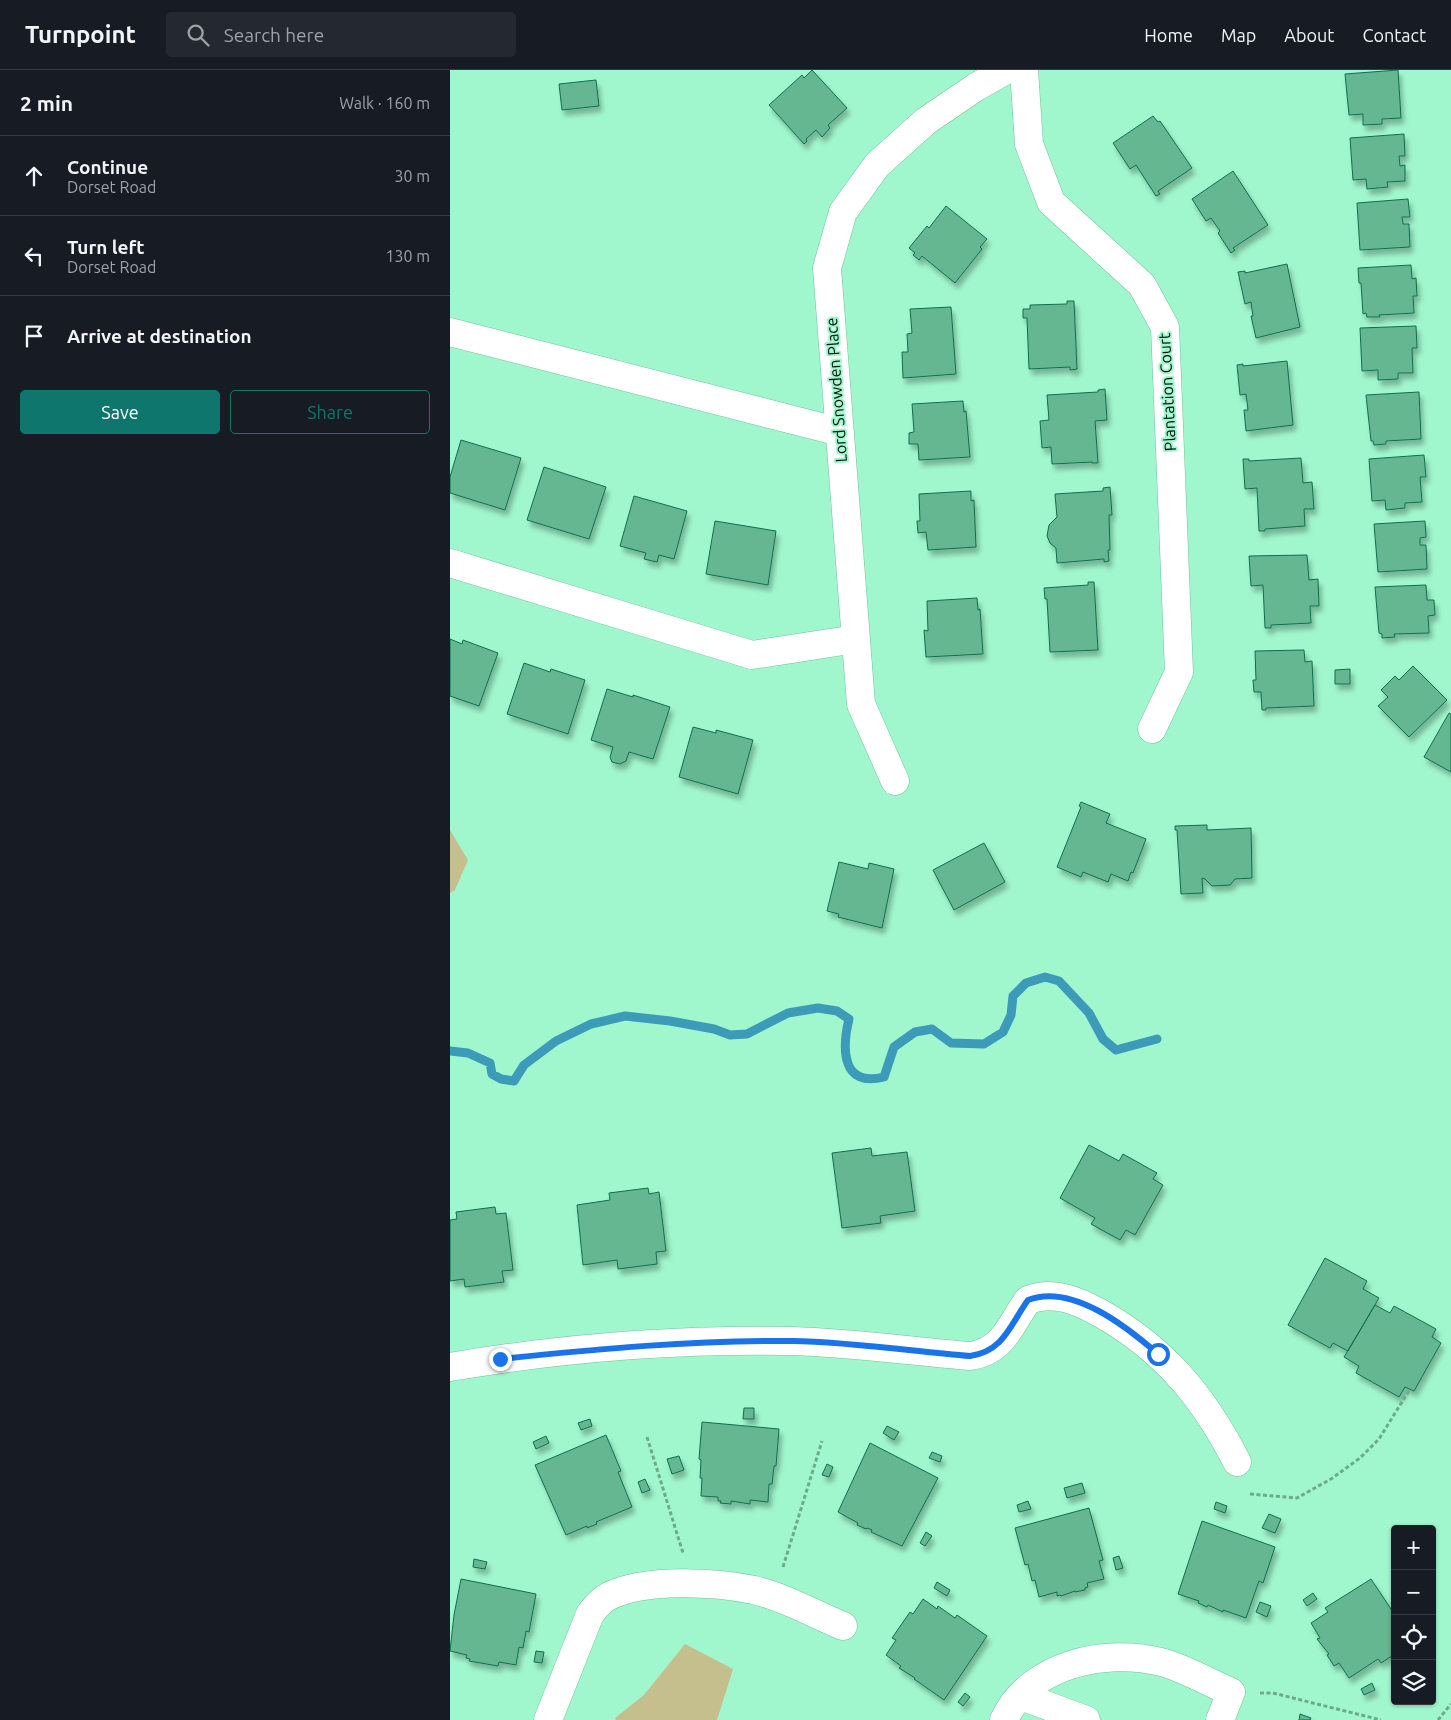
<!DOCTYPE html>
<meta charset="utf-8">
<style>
:root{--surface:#171b24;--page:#242831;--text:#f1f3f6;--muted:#9ea1a6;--line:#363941;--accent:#0f766e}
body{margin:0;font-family:Ubuntu,sans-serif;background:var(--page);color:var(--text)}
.controls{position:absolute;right:15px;bottom:15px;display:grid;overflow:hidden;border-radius:5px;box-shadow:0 1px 4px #0004}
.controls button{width:45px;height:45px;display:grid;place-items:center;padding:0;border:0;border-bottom:1px solid var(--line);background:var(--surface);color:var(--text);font:25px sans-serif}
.stop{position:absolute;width:15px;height:15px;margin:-11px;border:4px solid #1a73e8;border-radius:50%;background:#fff}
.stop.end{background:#1a73e8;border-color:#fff;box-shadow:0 1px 5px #0008}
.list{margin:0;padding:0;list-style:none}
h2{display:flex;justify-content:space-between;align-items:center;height:65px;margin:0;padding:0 20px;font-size:21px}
h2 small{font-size:16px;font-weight:400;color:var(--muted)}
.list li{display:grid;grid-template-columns:32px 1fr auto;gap:15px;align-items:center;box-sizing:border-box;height:80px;padding:0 20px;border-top:1px solid var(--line)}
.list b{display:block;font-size:19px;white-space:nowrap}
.list p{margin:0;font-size:16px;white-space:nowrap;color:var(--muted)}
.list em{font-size:16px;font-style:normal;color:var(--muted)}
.actions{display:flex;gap:10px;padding:15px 20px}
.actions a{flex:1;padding:11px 0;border:1px solid var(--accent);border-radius:5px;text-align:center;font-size:18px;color:var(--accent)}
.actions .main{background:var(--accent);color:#fff}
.icon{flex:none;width:28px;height:28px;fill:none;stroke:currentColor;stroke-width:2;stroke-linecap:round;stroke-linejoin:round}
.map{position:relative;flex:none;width:1001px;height:1650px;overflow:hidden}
header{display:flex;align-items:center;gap:30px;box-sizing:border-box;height:70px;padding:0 25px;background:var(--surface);border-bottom:1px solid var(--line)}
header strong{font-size:24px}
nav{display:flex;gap:28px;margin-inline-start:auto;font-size:18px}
.search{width:350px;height:45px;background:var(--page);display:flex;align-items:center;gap:12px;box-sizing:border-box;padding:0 18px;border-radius:5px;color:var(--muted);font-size:19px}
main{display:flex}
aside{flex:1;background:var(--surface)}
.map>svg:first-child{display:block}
.green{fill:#c5bf8d}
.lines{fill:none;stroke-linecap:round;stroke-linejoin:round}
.stream{stroke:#3b9bb9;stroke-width:9}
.building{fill:#65b791;stroke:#0e704e;filter:url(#shadow)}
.minor-casing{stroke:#6fc39c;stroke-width:29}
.path{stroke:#6cab8c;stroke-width:3;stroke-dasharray:4 2.5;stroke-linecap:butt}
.minor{stroke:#fff;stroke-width:28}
.route{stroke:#1a73e8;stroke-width:6}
.labels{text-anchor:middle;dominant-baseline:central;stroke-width:4;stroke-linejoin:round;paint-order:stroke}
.street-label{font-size:16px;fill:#001208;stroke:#a1f7cd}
</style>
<header>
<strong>Turnpoint</strong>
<div class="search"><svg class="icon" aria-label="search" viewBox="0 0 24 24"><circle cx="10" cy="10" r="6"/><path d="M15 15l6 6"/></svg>Search here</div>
<nav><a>Home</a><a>Map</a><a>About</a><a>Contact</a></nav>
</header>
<main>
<aside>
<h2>2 min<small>Walk · 160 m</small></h2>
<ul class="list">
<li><svg class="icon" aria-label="ahead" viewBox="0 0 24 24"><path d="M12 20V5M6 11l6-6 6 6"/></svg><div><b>Continue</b><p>Dorset Road</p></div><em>30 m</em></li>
<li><svg class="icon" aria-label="left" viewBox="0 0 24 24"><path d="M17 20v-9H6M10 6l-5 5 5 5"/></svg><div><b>Turn left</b><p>Dorset Road</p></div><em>130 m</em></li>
<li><svg class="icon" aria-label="arrive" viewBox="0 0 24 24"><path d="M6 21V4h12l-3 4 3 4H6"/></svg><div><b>Arrive at destination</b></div></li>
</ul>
<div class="actions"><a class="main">Save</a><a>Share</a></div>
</aside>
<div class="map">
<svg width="1001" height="1650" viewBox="0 0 1001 1650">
<defs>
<filter id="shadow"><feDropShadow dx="3" dy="5.5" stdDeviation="2.5" flood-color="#0004"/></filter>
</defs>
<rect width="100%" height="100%" fill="#a1f7cd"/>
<!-- green -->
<path class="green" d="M0 760 18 790 5 820 0 823Z
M235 1574 283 1599 267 1650H166L165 1648 194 1625Z"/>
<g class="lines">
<!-- stream -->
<path class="stream" d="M0 981 18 983 40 993 42 1004 51 1009 64 1011 74 995 106 971 141 954 175 946 220 951 264 959 280 965 297 964 338 943 368 938 387 941 399 949C392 978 391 1018 434 1007L444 977 465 962 482 959 501 973 534 974 553 962 561 945 563 926 576 913 595 907 609 911 639 943 653 969 666 980 707 969"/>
</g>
<!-- building -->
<path class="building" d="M362 0 397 38 378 55 380 58 372 67 366 60 356 69 357 71 354 74 319 35 352 5 354 8Z
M948 0 951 48 932 49V54L913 55V44L899 45 895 4Z
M146 10 149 36 112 40 109 14Z
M703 46 708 52 710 51 742 98 708 121 710 124 706 126 686 95 680 99 663 73Z
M954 64 955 86H949L950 96 955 95V111L937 112 938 117 917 119 916 109 903 110 900 68Z
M783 101 818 155 783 178 785 180 781 183 768 163 770 161 761 148 756 151 742 129Z
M958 129 960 147H952L953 154H959L960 177 910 180 907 133Z
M496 136 537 169 530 177 532 179 505 213 472 186 469 190 463 185 465 183 459 178 477 156 479 158Z
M837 194 850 257 806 268 801 246H803L801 232 795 234 788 202 795 201V203Z
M961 195 962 209 966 208 967 226H963L964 243 929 245 930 247H917L916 243 913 244 911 213H909L908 198Z
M617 231H624L627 299 620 300V297L579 299 577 248H573V239H580V235L617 234Z
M501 237 506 304 453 308 452 282H458L457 264 462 263 460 239Z
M966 256 967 278H962L963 303H948V309L928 310V300L912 301 910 258Z
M837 291 843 355 796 361 794 340H798L796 324 790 325 787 295 793 294V296Z
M655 319 657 350 645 351 648 393H642V392L602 394 601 377 592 378 590 351 599 350 597 325 648 322V320Z
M969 322 971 369 936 371V374L924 375 923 371H921L916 325Z
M513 331 514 342 516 341 520 387 469 390 468 374H459V363L464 362 462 334Z
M11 370 71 388 55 440 0 423V407Z
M974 385 976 407H970L972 432 955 433V438L936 440 935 430 922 431 919 389Z
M851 388 853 413 862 412 864 439H854L855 456 815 459V461H809L807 418 795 419 793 389H799V391Z
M94 397 156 417 139 469 77 450Z
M660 417 662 445H659L660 480H658L659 491 654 492V489L607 493 606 478 600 473 597 466 599 455 607 447 605 424 653 421V418Z
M521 421V431L524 430 526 477 478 480 476 462 468 463 467 451H470L469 424Z
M184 426 237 441 224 489 209 485 207 492 194 489 196 483 170 476Z
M265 451 326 461 318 515 256 504Z
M975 451 976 467 970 468V475H976L977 499 928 502 924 454Z
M857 485 859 510 868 509 869 536H860L861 553 821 555V558H815L813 515 801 516 799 486Z
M638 512H644L648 580 600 582 597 529H595L594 518 638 515Z
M976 515 977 530H984L985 545 978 546 979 563 944 564 945 567 932 568V564L929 563 925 517Z
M527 528 528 540 530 539 533 584 476 587 474 560 478 561 477 531Z
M0 569 12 574 13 570 48 583 29 636 0 626Z
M854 580 855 592 862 591 864 636 816 638V640H812L811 622H804L803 610H806L805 581Z
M74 593 100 602 101 599 135 610 118 664 57 644Z
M963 596 997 630 959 667 928 636 938 627 931 620 945 606 949 610Z
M900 599V614H885V600Z
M157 619 183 627V625L220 637 203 689 179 682 176 691 170 694 162 692 160 687 163 677 141 670Z
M999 643 1001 644V702L974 687Z
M243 657 266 663V660L303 670 288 724 229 707Z
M631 732 660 744 656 753 696 769 683 803 681 802 678 811 661 804 658 812 633 802 631 807 607 797 631 737 629 736Z
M757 755V760L801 758 802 808 785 809 780 815 762 816 755 809 752 808 753 823 731 824 727 760H725V756Z
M534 773 555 812 504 840 483 800Z
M389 792 418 799 419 793 444 799 432 858 388 847 389 844 377 841Z
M639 1075 669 1091 673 1084 707 1103 703 1109 713 1115 685 1165 676 1160 670 1170 641 1154 645 1148 610 1128Z
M421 1078 422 1086 457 1082 465 1141 430 1146 431 1153 392 1158 382 1083Z
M198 1118 199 1124 209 1122 216 1181 206 1182 207 1194 168 1199 167 1190 133 1195 127 1135 160 1130 159 1123Z
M45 1137 46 1144 56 1143 63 1200 52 1201 54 1212 15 1217 14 1209 0 1211V1150L7 1149 6 1142Z
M875 1188 917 1211 913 1219 929 1228 898 1281 883 1273 880 1278 838 1255Z
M925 1235 940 1243 944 1236 986 1259 982 1267 991 1273 964 1321 955 1317 949 1327 906 1303 909 1296 894 1287Z
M294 1338H304V1349H293Z
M140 1349 142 1356 131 1360 128 1353Z
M252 1352 329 1359 326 1396H324L322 1414H319L318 1432 300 1430V1434L281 1431V1434L270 1433 271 1431H268V1427L251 1426 252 1408H250L251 1390 249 1389Z
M437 1356 449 1362 444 1370 433 1363Z
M156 1365 171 1401 168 1402 182 1437 146 1452 147 1454 137 1458V1456L116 1465 85 1395Z
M96 1366 99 1373 86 1379 83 1372Z
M420 1373 488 1408 452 1476 421 1462 422 1460 417 1458 416 1459 407 1455 408 1453 388 1442Z
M482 1382 492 1386 490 1392 479 1388Z
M229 1386 234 1400 222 1404 217 1389Z
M377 1394 383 1397 379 1407 372 1405Z
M195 1409 200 1420 192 1423 188 1412Z
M632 1413 635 1423 617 1428 614 1418Z
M578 1431 581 1439 569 1442 567 1435Z
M766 1432 777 1436 775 1443 764 1439Z
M639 1438 653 1490 649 1491 654 1509 637 1513 638 1517 635 1518V1520L625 1522V1521L611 1526 610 1525 607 1526V1522L589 1527 585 1510 582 1511 578 1494 575 1495 565 1458Z
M819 1444 831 1449 825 1463 812 1458Z
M752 1451 825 1477 813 1513 809 1511 796 1548 773 1540V1542L758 1535 757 1537 748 1533 749 1531 728 1524Z
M476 1462 482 1466 475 1476 470 1473Z
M669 1486 673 1498 666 1500 663 1488Z
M24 1489 37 1492 35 1499 23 1497Z
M11 1509 86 1524 79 1562 76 1561 73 1578 69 1577 66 1595 49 1592 48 1596 19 1591 20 1589 16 1588 17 1585 0 1581 4 1545Z
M921 1509 945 1545V1584L931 1593 928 1589 899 1608 889 1593 884 1596 877 1585 879 1584 867 1569 870 1568 861 1553 878 1542 875 1538Z
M487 1512 500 1520 497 1526 484 1518Z
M863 1523 867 1529 857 1536 853 1530Z
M473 1529 487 1539 488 1536 505 1548 507 1545 537 1566 494 1630 464 1609 465 1608 449 1598 451 1596 436 1585 446 1570 442 1568 460 1542 463 1544Z
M810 1532 821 1536 817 1547 806 1542Z
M86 1581 94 1582 92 1593 84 1592Z
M922 1613 925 1620 914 1625 911 1619Z
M515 1623 520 1627 513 1636 508 1632Z
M850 1644 861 1648 860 1650H849Z"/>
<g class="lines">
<defs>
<path id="minor" d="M574 0 579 74 601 132 692 215 715 257 729 602 702 659
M0 262 390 362
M0 493 302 585 406 569
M445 711 411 634 377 198 393 142 427 95 476 51 526 17 556 0
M0 1297C111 1278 231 1269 343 1271 402 1273 461 1281 520 1286 554 1281 560 1255 578 1230 604 1220 628 1231 650 1243 714 1279 754 1327 787 1392
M571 1626 636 1650
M98 1650 140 1544C146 1536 151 1530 159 1526 196 1508 265 1512 304 1520 334 1527 364 1544 393 1556
M554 1650C580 1594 655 1578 711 1592 732 1597 760 1613 781 1622L770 1650"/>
</defs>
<!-- minor casing -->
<use href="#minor" class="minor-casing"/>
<!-- path -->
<path class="path" d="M197 1367 233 1483
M800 1424 847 1428 881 1409 910 1388 929 1369 960 1319
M333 1497 372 1371
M810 1623H823L931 1650
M988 1650 1001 1634"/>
<!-- minor -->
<use href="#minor" class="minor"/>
</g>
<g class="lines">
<!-- route -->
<path class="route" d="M50 1289C147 1279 244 1270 342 1271 402 1272 461 1281 520 1286 554 1281 560 1255 578 1230 622 1213 677 1257 708 1284"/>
</g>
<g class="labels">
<!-- street labels -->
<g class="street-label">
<text transform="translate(386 320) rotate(-94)">Lord Snowden Place</text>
<text transform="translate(717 322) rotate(-93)">Plantation Court</text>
</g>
</g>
</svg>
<div class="controls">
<button>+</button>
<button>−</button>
<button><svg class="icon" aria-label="locate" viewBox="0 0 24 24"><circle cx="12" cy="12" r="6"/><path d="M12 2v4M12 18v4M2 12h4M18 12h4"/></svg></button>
<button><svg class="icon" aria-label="layers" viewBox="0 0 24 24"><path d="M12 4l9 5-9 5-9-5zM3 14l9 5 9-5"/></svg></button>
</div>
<div class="stop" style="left:708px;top:1284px"></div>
<div class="stop end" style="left:50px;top:1289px"></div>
</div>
</main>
